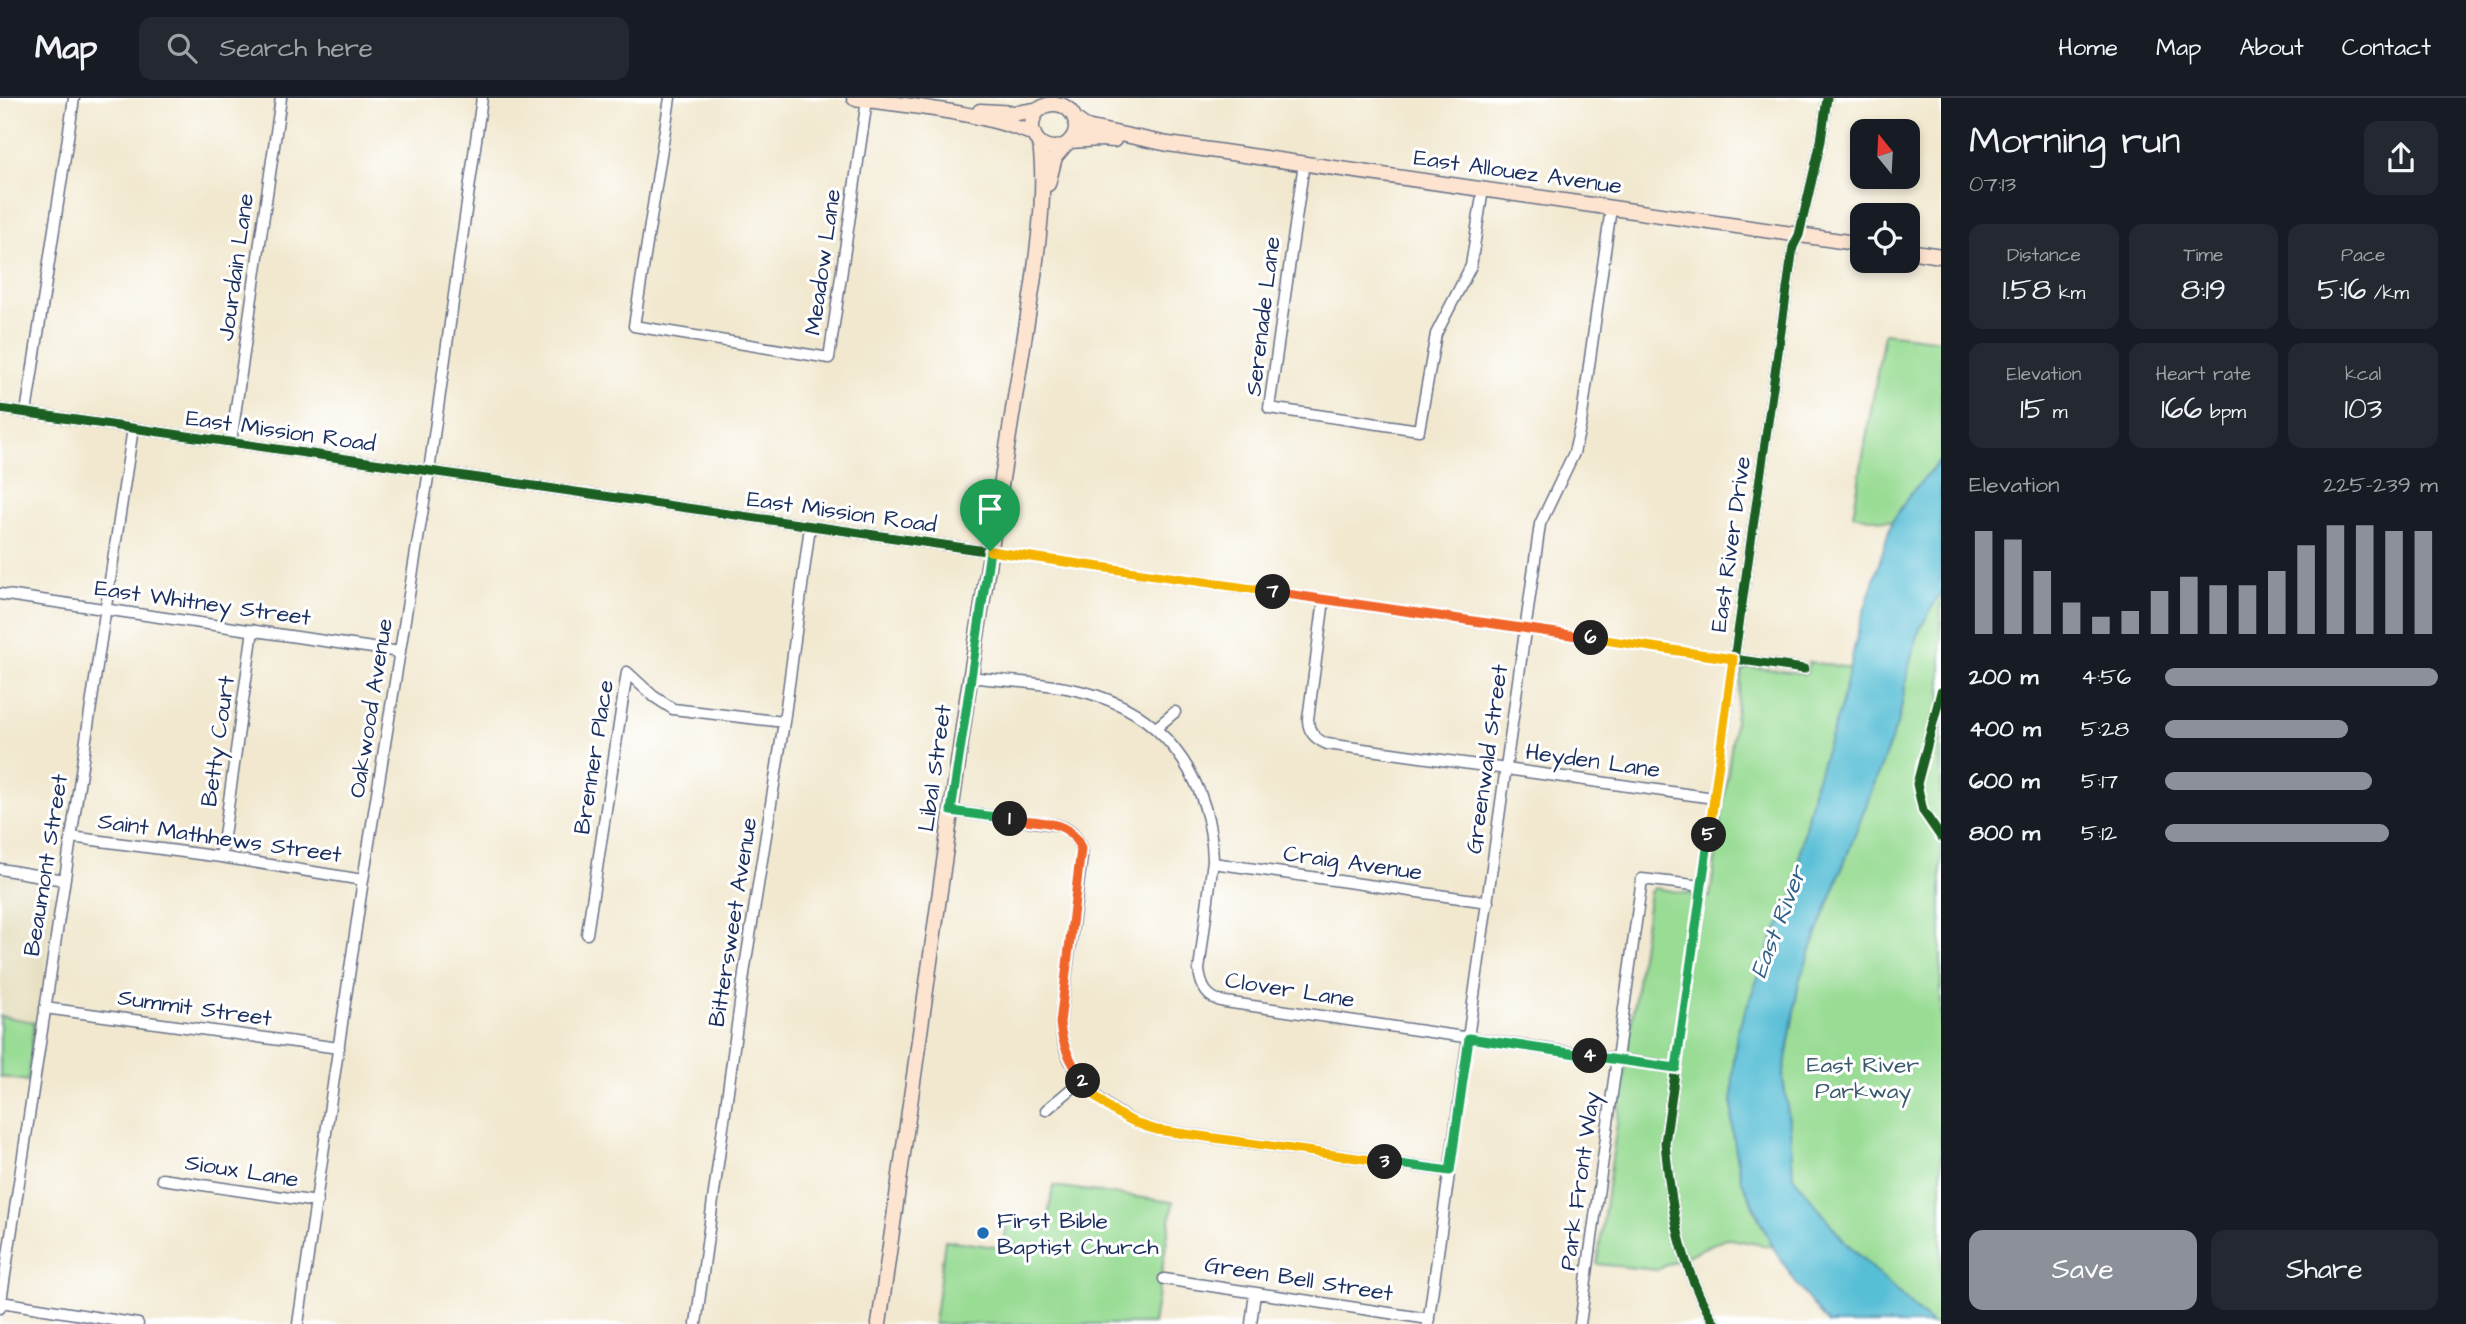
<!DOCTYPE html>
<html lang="en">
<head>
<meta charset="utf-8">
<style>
	:root { --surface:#171b24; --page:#242831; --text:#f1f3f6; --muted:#9ea1a6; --line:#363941; --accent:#8c9099 }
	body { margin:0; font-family:"Architects Daughter",sans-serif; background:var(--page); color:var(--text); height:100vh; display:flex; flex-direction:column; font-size:26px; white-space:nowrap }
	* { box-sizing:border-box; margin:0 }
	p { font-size:23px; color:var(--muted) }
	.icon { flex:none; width:38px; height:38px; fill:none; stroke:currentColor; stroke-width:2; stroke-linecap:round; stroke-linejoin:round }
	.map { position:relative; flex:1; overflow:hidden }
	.details { display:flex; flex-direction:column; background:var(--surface); width:525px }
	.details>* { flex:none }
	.needle { width:46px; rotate:342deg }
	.controls { position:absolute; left:1850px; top:21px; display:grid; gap:14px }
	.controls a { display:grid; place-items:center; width:70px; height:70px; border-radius:14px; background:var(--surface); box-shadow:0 4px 10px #0003; font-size:35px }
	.pin { position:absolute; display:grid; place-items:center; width:60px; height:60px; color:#fff; margin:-72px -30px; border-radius:50% 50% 50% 0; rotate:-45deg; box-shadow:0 0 7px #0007 }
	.pin .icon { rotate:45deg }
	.km { position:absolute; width:35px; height:35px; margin:-18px; border-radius:50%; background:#222; color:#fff; font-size:19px; line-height:35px; text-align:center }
	.round { display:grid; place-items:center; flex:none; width:74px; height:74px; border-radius:14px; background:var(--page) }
	.head { display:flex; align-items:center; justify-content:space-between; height:119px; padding:0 28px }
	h1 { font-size:38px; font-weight:600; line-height:52px }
	.metrics { display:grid; grid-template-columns:repeat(3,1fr); gap:10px; height:119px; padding:7px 28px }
	.metrics div { display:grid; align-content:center; border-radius:14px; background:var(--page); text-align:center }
	.metrics b { font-size:30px; font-weight:600 }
	.metrics small { font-size:19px; font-weight:400 }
	.metrics p { font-size:19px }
	.chart { height:196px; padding:14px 28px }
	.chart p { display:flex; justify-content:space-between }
	.chart svg { width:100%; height:126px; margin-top:7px; stroke:var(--accent); stroke-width:6 }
	.button { display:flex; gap:14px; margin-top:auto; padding:14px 28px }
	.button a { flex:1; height:80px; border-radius:14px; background:var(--accent); color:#fff; font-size:28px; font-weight:600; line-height:80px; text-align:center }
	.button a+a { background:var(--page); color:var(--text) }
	ul { padding:0 28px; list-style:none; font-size:23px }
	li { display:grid; grid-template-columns:112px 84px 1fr; align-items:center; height:52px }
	li i { height:18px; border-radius:9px; background:var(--accent) }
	header { display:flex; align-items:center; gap:42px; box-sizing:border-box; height:98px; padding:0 35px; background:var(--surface); border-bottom:2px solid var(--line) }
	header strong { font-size:33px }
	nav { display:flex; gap:38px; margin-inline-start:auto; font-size:24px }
	.search { width:490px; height:63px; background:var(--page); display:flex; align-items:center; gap:18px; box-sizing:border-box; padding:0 24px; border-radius:14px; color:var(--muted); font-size:26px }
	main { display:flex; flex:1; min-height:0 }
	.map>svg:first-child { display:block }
	.built { fill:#e3dbba }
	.green { fill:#99dc94; stroke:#5a8679; stroke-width:2 }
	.water { fill:#57bed5; stroke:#39769a; stroke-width:2 }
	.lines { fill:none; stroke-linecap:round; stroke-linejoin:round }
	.street-casing { stroke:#667086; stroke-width:13 }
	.secondary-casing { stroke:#667086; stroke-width:17 }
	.street { stroke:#fff; stroke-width:10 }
	.secondary { stroke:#fde4d0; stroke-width:14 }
	.cycleway-casing { stroke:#fff; stroke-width:13 }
	.cycleway { stroke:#1b5e20; stroke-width:9 }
	.split-1-casing { stroke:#fff; stroke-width:14 }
	.split-2-casing { stroke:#fff; stroke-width:14 }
	.split-3-casing { stroke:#fff; stroke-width:14 }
	.split-4-casing { stroke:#fff; stroke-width:14 }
	.split-5-casing { stroke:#fff; stroke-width:14 }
	.split-6-casing { stroke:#fff; stroke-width:14 }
	.split-7-casing { stroke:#fff; stroke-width:14 }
	.split-8-casing { stroke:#fff; stroke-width:14 }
	.split-1 { stroke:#22a559; stroke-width:9 }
	.split-2 { stroke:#f0652b; stroke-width:9 }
	.split-3 { stroke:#f5b400; stroke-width:9 }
	.split-4 { stroke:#22a559; stroke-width:9 }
	.split-5 { stroke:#22a559; stroke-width:9 }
	.split-6 { stroke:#f5b400; stroke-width:9 }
	.split-7 { stroke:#f0652b; stroke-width:9 }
	.split-8 { stroke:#f5b400; stroke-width:9 }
	.poi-dot { fill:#1f6fb2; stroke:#fff; stroke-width:2.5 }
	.labels { text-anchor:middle; stroke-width:6; stroke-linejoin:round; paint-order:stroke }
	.street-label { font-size:23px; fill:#1b2f5e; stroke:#fff }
	.park-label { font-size:23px; fill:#3a5a6c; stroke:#fff }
	.poi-label { font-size:23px; fill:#1b2f5e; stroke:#fff; text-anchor:start }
	.water-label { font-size:24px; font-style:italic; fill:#306188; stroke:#fff }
</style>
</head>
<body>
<header>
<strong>Map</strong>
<div class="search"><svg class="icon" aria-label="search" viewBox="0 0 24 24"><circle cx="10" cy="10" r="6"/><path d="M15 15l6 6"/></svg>Search here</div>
<nav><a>Home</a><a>Map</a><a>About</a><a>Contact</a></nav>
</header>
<main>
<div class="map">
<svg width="1941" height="1226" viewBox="0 0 1941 1226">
	<rect width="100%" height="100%" fill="#fff"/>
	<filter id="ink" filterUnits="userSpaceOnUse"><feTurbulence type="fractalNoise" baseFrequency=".0143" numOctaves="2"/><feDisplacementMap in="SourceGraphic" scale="14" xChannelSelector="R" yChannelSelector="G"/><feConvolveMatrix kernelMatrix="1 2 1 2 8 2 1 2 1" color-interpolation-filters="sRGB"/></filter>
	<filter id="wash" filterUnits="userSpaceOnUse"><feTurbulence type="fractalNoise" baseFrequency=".00686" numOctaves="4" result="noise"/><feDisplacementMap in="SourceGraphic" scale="28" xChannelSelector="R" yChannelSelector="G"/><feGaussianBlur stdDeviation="1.57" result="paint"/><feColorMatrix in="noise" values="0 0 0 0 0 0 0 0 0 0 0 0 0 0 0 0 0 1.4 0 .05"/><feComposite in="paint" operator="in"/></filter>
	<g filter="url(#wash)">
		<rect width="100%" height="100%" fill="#f1e8cf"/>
		<!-- built -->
		<path class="built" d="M0 776 35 781 48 788 56 798 28 983 0 979Z"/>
		<!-- green -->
		<path class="green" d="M1884 235 1941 242V361L1911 395 1892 424 1853 417Z
			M1941 493V1226H1931L1845 1144 1793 1078 1790 1030 1783 980 1799 883 1899 621 1910 563 1920 531Z
			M1809 564 1851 570 1841 608 1814 689 1800 753 1795 796 1773 841 1737 934 1733 971 1732 1031 1753 1109 1773 1149 1725 1140 1657 1172 1597 1166 1650 794 1654 790 1710 799 1742 573 1749 569 1806 576Z
			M0 918 34 924 28 983 0 979Z
			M1053 1088 1173 1104 1153 1226H934L945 1142 1003 1150 1008 1120 1047 1125Z"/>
		<!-- water -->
		<path class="water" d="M1941 361V493L1920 531 1910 563 1899 621 1799 883 1783 980 1790 1030 1793 1078 1845 1144 1931 1226H1828L1800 1191 1773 1149 1741 1081 1732 1031 1733 971 1737 934 1773 841 1795 796 1800 753 1814 689 1841 608 1859 529 1892 424 1911 395Z"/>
	</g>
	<g filter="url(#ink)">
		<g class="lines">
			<defs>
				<path id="street" d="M670 0 634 228 829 260 867 2
					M1304 65 1269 310 1419 332 1436 236 1471 168 1483 91
					M0 311 1804 571
					M26 315 74 0
					M231 344 281 0
					M0 496 400 554
					M1324 502 1308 621C1308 634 1315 641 1327 646L1714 700
					M970 579C1012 584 1058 585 1098 598 1171 622 1211 688 1213 762L1199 872C1201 889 1207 901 1225 904L1676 970
					M1156 630 1175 614
					M951 713 1057 727C1072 731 1081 742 1082 758L1060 925C1064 978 1108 1018 1157 1032L1450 1073
					M71 739 221 759 363 782
					M221 759 253 532
					M1213 765 1488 804
					M0 771 64 782
					M587 836 627 574 653 598 673 611 784 624
					M45 910 339 950
					M1046 1012 1082 982
					M162 1081 317 1104
					M1164 1181 1429 1221
					M1 1204 138 1226
					M0 1210 133 330
					M298 1226 363 782 429 373 482 0
					M696 1226 745 869 784 624 810 428
					M1251 1226 1255 1195
					M1428 1226 1540 426 1574 355 1581 325 1611 110
					M1580 1226 1642 781 1702 788
					M1715 1226C1680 1171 1671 1108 1665 1045L1793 149 1799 137 1821 43 1827 0"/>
				<path id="secondary" d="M854 0C914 9 977 13 1034 36
					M1032 28a22 22 0 1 1 44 0a22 22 0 1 1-44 0Z
					M980 13 1017 15 1041 11
					M1075 21 1086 29 1168 46 1862 146
					M1070 43 1100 41 1114 42
					M1048 86 1055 59 1065 47
					M1908 153 1941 158
					M879 1226 967 601 1033 186C1039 139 1046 92 1040 45"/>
			</defs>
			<!-- street casing -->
			<use href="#street" class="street-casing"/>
			<!-- secondary casing -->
			<use href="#secondary" class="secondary-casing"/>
			<!-- street -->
			<use href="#street" class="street"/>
			<!-- secondary -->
			<use href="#secondary" class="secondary"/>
			<defs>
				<path id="cycleway" d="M0 311 1804 571
					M1941 594 1917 686 1923 713 1941 739
					M1715 1226C1680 1171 1671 1108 1665 1045L1793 149 1799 137 1821 43 1827 0"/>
			</defs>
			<!-- cycleway casing -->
			<use href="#cycleway" class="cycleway-casing"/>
			<!-- cycleway -->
			<use href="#cycleway" class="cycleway"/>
		</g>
	</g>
	<g class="lines" filter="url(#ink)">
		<defs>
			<path id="split-1" d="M990 453 951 713 1010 721"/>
			<path id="split-2" d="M1010 721C1037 724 1072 721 1081 751L1060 925C1062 948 1071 964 1083 983"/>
			<path id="split-3" d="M1083 983C1100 1008 1128 1024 1157 1032L1385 1064"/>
			<path id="split-4" d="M1385 1064 1450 1073 1469 940 1590 958"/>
			<path id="split-5" d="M1590 958 1676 970 1709 737"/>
			<path id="split-6" d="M1591 540 1733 561 1709 737"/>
			<path id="split-7" d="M1273 494 1591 540"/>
			<path id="split-8" d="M990 453 1273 494"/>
		</defs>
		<!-- split-1 casing -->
		<use href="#split-1" class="split-1-casing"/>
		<!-- split-2 casing -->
		<use href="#split-2" class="split-2-casing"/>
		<!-- split-3 casing -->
		<use href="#split-3" class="split-3-casing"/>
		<!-- split-4 casing -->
		<use href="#split-4" class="split-4-casing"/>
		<!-- split-5 casing -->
		<use href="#split-5" class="split-5-casing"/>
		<!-- split-6 casing -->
		<use href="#split-6" class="split-6-casing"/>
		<!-- split-7 casing -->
		<use href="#split-7" class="split-7-casing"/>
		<!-- split-8 casing -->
		<use href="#split-8" class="split-8-casing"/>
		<!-- split-1 -->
		<use href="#split-1" class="split-1"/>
		<!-- split-2 -->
		<use href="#split-2" class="split-2"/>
		<!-- split-3 -->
		<use href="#split-3" class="split-3"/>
		<!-- split-4 -->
		<use href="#split-4" class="split-4"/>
		<!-- split-5 -->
		<use href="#split-5" class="split-5"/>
		<!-- split-6 -->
		<use href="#split-6" class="split-6"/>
		<!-- split-7 -->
		<use href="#split-7" class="split-7"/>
		<!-- split-8 -->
		<use href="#split-8" class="split-8"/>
	</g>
	<!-- markers -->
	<circle class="poi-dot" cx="983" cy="1135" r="7"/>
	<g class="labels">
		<!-- street labels -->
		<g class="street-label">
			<text transform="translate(1518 73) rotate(8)" y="8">East Allouez Avenue</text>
			<text transform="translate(822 164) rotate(-82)" y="8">Meadow Lane</text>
			<text transform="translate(235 169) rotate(-82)" y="8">Jourdain Lane</text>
			<text transform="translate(1262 218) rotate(-83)" y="8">Serenade Lane</text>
			<text transform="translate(281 332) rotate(8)" y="8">East Mission Road</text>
			<text transform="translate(842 413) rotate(8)" y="8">East Mission Road</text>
			<text transform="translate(1730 446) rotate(-82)" y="8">East River Drive</text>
			<text transform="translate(203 504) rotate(8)" y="8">East Whitney Street</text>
			<text transform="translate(370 610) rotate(-81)" y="8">Oakwood Avenue</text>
			<text transform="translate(217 643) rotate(-82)" y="8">Betty Court</text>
			<text transform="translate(593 659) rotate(-81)" y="8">Brenner Place</text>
			<text transform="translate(1486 661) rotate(-82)" y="8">Greenwald Street</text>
			<text transform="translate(1593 662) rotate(8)" y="8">Heyden Lane</text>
			<text transform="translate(934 670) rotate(-82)" y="8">Libal Street</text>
			<text transform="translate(220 739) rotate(8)" y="8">Saint Mathhews Street</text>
			<text transform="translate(1353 764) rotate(8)" y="8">Craig Avenue</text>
			<text transform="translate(45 767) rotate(-81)" y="8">Beaumont Street</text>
			<text transform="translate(732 824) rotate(-81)" y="8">Bittersweet Avenue</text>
			<text transform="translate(1290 891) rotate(9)" y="8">Clover Lane</text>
			<text transform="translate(195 909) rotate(8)" y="8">Summit Street</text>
			<text transform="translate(242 1072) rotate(9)" y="8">Sioux Lane</text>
			<text transform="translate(1579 1083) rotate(-82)" y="8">Park Front Way</text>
			<text transform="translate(1299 1180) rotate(9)" y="8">Green Bell Street</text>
		</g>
		<!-- park labels -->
		<g class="park-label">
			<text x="1863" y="974">East River<tspan x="1863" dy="26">Parkway</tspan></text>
		</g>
		<!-- poi labels -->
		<g class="poi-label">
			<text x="997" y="1130">First Bible<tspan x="997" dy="26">Baptist Church</tspan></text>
		</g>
		<!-- water labels -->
		<g class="water-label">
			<text transform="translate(1778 824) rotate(-69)" y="8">East River</text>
		</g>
	</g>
</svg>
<div class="controls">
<a><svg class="needle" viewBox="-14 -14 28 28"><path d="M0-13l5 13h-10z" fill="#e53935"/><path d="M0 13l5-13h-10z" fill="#9ea1a6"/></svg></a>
<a><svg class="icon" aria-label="locate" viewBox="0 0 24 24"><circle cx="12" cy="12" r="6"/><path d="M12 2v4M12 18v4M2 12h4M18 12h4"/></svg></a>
</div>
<div class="pin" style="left:990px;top:453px;background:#1e9e55"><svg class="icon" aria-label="arrive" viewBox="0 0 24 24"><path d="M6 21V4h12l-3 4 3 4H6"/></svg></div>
<b class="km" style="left:1010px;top:721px">1</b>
<b class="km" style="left:1083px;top:983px">2</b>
<b class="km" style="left:1385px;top:1064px">3</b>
<b class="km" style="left:1590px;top:958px">4</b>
<b class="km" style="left:1709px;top:737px">5</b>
<b class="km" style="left:1591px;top:540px">6</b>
<b class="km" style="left:1273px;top:494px">7</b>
</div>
<section class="details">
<div class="head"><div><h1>Morning run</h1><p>07:13</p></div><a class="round"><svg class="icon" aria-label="share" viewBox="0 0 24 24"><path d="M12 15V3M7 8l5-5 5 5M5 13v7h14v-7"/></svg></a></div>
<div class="metrics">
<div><p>Distance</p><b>1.58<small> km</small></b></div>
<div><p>Time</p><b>8:19</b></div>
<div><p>Pace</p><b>5:16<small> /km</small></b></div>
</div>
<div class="metrics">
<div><p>Elevation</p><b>15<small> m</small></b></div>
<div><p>Heart rate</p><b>166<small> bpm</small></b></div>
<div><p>kcal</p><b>103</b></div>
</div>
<div class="chart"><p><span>Elevation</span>225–239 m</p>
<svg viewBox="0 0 160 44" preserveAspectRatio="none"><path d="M5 44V8M15 44V11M25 44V22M35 44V33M45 44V38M55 44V36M65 44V29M75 44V24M85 44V27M95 44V27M105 44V22M115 44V13M125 44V6M135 44V6M145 44V8M155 44V8"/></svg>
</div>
<ul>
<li><b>200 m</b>4:56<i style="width:100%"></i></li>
<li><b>400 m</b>5:28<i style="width:67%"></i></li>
<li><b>600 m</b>5:17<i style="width:76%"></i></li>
<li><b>800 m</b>5:12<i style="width:82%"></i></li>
</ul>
<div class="button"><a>Save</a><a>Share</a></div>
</section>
</main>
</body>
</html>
